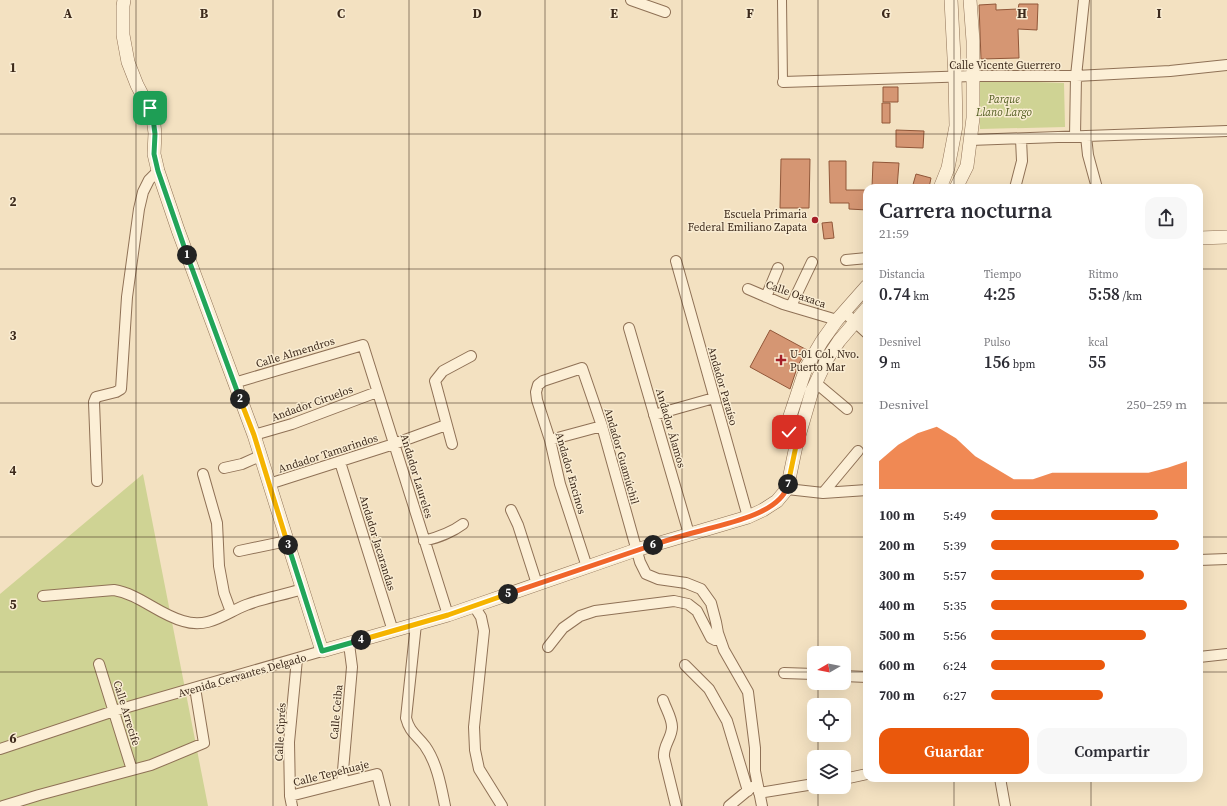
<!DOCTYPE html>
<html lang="es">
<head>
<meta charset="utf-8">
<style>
	:root { --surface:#fff; --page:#f7f7f7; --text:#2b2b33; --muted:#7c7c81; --accent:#ea580c }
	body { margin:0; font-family:"Source Serif 4",serif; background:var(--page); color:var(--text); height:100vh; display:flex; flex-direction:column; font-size:15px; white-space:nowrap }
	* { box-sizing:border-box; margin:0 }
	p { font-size:13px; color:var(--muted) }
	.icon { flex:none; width:22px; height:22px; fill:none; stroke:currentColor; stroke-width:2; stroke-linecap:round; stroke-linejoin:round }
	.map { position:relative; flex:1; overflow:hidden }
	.drawer { position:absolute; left:863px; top:184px; width:340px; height:598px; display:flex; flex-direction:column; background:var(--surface); border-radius:12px; box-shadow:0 4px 16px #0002 }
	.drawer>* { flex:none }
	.needle { width:26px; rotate:260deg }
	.buttons { position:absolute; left:807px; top:646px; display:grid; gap:8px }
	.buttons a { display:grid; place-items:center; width:44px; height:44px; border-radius:8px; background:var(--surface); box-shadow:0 4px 16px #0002; font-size:20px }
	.pin { position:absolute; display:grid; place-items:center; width:34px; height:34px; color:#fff; margin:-17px; border-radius:8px; box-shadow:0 2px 6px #0006 }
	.km { position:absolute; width:20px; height:20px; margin:-10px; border-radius:50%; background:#222; color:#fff; font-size:11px; line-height:20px; text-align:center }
	.round { display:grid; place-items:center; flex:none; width:42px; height:42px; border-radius:12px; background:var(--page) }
	.summary { display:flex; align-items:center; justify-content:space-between; height:68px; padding:0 16px }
	h1 { font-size:22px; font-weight:600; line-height:30px }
	.metrics { display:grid; grid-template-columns:repeat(3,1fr); gap:6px; height:68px; padding:4px 16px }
	.metrics div { display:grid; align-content:center }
	.metrics b { font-size:17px; font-weight:600 }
	.metrics small { font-size:11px; font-weight:400 }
	.metrics p { font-size:11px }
	.chart { height:112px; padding:8px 16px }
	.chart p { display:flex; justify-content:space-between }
	.chart svg { width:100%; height:72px; margin-top:4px; fill:var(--accent); opacity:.7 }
	.cta { display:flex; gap:8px; margin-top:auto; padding:8px 16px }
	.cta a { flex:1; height:46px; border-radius:12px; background:var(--accent); color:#fff; font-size:16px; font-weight:600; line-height:46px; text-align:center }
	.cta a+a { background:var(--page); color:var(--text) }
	ul { padding:0 16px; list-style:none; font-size:13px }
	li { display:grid; grid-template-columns:64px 48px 1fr; align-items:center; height:30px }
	li i { height:10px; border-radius:5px; background:var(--accent) }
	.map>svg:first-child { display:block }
	.green { fill:#cfd394 }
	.building { fill:#d59673; stroke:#915739 }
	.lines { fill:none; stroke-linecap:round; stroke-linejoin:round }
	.pedestrian-casing { stroke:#8f7156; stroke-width:10 }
	.minor-casing { stroke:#8f7156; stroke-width:12 }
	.tertiary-casing { stroke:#8f7156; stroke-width:14 }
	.pedestrian { stroke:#fcefd6; stroke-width:8 }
	.minor { stroke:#fcefd6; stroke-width:10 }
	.tertiary { stroke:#fcefd6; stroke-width:13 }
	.split-1-casing { stroke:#fff; stroke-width:8 }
	.split-2-casing { stroke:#fff; stroke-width:8 }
	.split-3-casing { stroke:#fff; stroke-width:8 }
	.split-4-casing { stroke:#fff; stroke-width:8 }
	.split-5-casing { stroke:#fff; stroke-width:8 }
	.split-6-casing { stroke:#fff; stroke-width:8 }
	.split-7-casing { stroke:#fff; stroke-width:8 }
	.split-8-casing { stroke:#fff; stroke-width:8 }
	.split-1 { stroke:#22a559; stroke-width:5 }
	.split-2 { stroke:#22a559; stroke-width:5 }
	.split-3 { stroke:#f5b400; stroke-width:5 }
	.split-4 { stroke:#22a559; stroke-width:5 }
	.split-5 { stroke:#f5b400; stroke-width:5 }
	.split-6 { stroke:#f0652b; stroke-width:5 }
	.split-7 { stroke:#f0652b; stroke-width:5 }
	.split-8 { stroke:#f5b400; stroke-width:5 }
	.grid { fill:none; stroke:#3d2a1c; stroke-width:1; stroke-opacity:0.55 }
	.poi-dot { fill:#a51f28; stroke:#f9ecd2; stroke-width:1.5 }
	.labels { text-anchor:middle; stroke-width:3; stroke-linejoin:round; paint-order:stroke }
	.street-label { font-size:11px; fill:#3d2a1c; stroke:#f9ecd2 }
	.park-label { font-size:11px; font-style:italic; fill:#515c20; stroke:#f9ecd2 }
	.poi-label { font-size:11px; fill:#3d2a1c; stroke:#f9ecd2; text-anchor:end }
	.grid-label { font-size:13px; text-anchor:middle; font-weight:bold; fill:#3d2a1c; stroke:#f9ecd2; stroke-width:3; stroke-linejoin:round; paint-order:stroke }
</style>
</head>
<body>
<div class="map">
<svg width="1227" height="806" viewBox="0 0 1227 806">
	<rect width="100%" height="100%" fill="#f3e1c1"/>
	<!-- green -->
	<path class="green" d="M979 80 1064 83 1065 127 980 129Z
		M143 474 208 806H0V594Z"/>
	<!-- building -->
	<path class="building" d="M996 4V10L1018 9 1019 4H1038L1037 30 1018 29 1019 58 981 59 979 5Z
		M883 87H898V102H883Z
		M882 103H890V123H882Z
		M896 130 924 131 923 148 896 147Z
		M781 159H810L809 208H780Z
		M829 161H846V190H867V210L849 209V203H830Z
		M873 162 899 163 897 188 872 187Z
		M916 174 931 178 929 188H912Z
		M832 222 834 238 824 239 822 223Z
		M770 330 807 350 798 365 790 389 750 367Z"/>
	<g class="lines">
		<defs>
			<path id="pedestrian" d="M782 0 783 82"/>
			<path id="minor" d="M631 0 665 12
				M783 82 973 76H1076L1170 71 1227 65
				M1075 136 1076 76 1084 0
				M1086 136 1088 155 1097 188
				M970 140 1227 131
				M1015 188 1022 161 1021 139
				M846 260 867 258
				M676 261 748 517
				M748 289 783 304 837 320
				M766 297 778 268
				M791 306 812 262
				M844 312 867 333
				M629 328 689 534
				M234 383 363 345 448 615
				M816 383 847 409
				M654 415 714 398
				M254 435 292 424 377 392
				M550 440 602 426
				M452 444 435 381 443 371 471 356
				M340 462 393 631
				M224 468 242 464 260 456
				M203 474 217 523 219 566 224 593 231 612
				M97 481 94 402 96 397 116 392 121 389 127 297 139 209 143 192 149 180 158 171
				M269 484 394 444 446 425
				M787 489 823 493 867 490
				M823 493 858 451
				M511 510 518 525 537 584
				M424 541C439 537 451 533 463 524
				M239 551 287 541
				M1199 560 1227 559
				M587 567 560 484 550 440 537 400 536 392 538 385 543 381 582 368 602 426 640 562 646 574 658 579 686 583 701 589 711 603 716 622 718 633 724 650 748 692 755 748V771L762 806
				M43 596 114 590C139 594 158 614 183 621 208 629 224 614 246 605 264 598 284 595 302 589
				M474 606 481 617 484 631 474 727 475 750 479 769 502 806
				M416 624 406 718C410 733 416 734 425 746 437 763 441 786 445 806
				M548 647 563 628 580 616 595 611 674 601 688 604 697 611 711 638 715 640 720 639
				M1199 657 1227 654
				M99 664 132 770
				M685 665 709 689 727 721 748 791
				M784 673 814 674
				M844 676 867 677
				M663 700C666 709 672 718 672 727 672 738 663 745 664 757L676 806
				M0 749 114 711 322 651
				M1000 778 1005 806
				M844 779 867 774
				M342 782 352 667 349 644
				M759 793 814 784
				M290 796 377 774 385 806
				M3 806 39 795 151 765 204 743 195 688
				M292 806 290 796 289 742 297 659
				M729 806 752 787"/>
			<path id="tertiary" d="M124 0 123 6V35L128 62 137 85 149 108 153 118 155 133 154 154 158 171 178 230 254 435 322 651 448 615 636 550 748 517 763 510 777 501 787 489 796 446 812 391 827 359 839 341 867 308
				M940 188 948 168 956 126 955 77 951 0
				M956 188 967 166 973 118V41L970 0
				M1199 238 1227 237
				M796 446 789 432 790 416 806 368 822 341 837 320 867 286"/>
		</defs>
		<!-- pedestrian casing -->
		<use href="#pedestrian" class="pedestrian-casing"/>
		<!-- minor casing -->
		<use href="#minor" class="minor-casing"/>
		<!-- tertiary casing -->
		<use href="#tertiary" class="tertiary-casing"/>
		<!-- pedestrian -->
		<use href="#pedestrian" class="pedestrian"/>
		<!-- minor -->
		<use href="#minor" class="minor"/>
		<!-- tertiary -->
		<use href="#tertiary" class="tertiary"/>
	</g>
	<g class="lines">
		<defs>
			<path id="split-1" d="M150 108 153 118 155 134 154 154 158 171 187 255"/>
			<path id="split-2" d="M187 255 240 399"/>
			<path id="split-3" d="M240 399 254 435 288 545"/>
			<path id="split-4" d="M288 545 322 651 361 640"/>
			<path id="split-5" d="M361 640 448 615 508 594"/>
			<path id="split-6" d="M508 594 653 545"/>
			<path id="split-7" d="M653 545C668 540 684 535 700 531 724 524 782 514 788 484"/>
			<path id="split-8" d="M788 484 796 446 789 432"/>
		</defs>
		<!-- split-1 casing -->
		<use href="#split-1" class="split-1-casing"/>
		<!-- split-2 casing -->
		<use href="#split-2" class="split-2-casing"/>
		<!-- split-3 casing -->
		<use href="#split-3" class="split-3-casing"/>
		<!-- split-4 casing -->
		<use href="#split-4" class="split-4-casing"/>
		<!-- split-5 casing -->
		<use href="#split-5" class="split-5-casing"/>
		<!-- split-6 casing -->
		<use href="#split-6" class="split-6-casing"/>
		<!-- split-7 casing -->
		<use href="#split-7" class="split-7-casing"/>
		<!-- split-8 casing -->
		<use href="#split-8" class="split-8-casing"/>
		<!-- split-1 -->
		<use href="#split-1" class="split-1"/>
		<!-- split-2 -->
		<use href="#split-2" class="split-2"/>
		<!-- split-3 -->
		<use href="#split-3" class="split-3"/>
		<!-- split-4 -->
		<use href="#split-4" class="split-4"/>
		<!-- split-5 -->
		<use href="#split-5" class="split-5"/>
		<!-- split-6 -->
		<use href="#split-6" class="split-6"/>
		<!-- split-7 -->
		<use href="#split-7" class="split-7"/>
		<!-- split-8 -->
		<use href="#split-8" class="split-8"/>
	</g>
	<!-- grid -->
	<path class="grid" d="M136 0V806M273 0V806M409 0V806M545 0V806M682 0V806M818 0V653M954 0V188M1091 0V188M0 134H1227M0 269H867M1199 269H1227M0 403H867M1199 403H1227M0 537H867M1199 537H1227M0 672H814M844 672H867M1199 672H1227M818 683V705M818 735V757M954 778V806M1091 778V806M818 787V806"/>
	<!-- markers -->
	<g class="poi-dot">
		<circle cx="815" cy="220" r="4"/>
		<path d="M779 354h4v4h4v4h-4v4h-4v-4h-4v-4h4z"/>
	</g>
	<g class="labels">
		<!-- street labels -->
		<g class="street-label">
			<text x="1005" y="69">Calle Vicente Guerrero</text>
			<text transform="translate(796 294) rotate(19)" y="4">Calle Oaxaca</text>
			<text transform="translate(295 352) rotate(-17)" y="4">Calle Almendros</text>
			<text transform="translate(723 386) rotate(74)" y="4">Andador Paraíso</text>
			<text transform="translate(312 403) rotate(-20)" y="4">Andador Ciruelos</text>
			<text transform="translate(671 428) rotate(74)" y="4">Andador Álamos</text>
			<text transform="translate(328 453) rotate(-18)" y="4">Andador Tamarindos</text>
			<text transform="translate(622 456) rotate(74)" y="4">Andador Guamúchil</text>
			<text transform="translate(571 473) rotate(74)" y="4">Andador Encinos</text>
			<text transform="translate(417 476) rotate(73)" y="4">Andador Laureles</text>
			<text transform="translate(378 543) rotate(73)" y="4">Andador Jacarandas</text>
			<text transform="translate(242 675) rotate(-16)" y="4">Avenida Cervantes Delgado</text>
			<text transform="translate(336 712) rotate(-85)" y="4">Calle Ceiba</text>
			<text transform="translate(127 713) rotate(73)" y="4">Calle Arrecife</text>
			<text transform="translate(280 732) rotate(-87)" y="4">Calle Ciprés</text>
			<text transform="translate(331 773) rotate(-14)" y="4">Calle Tepehuaje</text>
		</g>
		<!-- park labels -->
		<g class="park-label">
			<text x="1004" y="103">Parque<tspan x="1004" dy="13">Llano Largo</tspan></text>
		</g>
		<!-- poi labels -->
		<g class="poi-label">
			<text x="807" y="218">Escuela Primaria<tspan x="807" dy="13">Federal Emiliano Zapata</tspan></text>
			<text x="790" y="358" text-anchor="start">U-01 Col. Nvo.<tspan x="790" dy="13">Puerto Mar</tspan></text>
		</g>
	</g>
	<g class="grid-label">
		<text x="68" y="18">A</text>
		<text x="204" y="18">B</text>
		<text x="341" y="18">C</text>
		<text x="477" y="18">D</text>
		<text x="614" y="18">E</text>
		<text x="750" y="18">F</text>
		<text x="886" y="18">G</text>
		<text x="1022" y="18">H</text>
		<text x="1159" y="18">I</text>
		<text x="13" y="72">1</text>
		<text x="13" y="206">2</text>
		<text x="13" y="340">3</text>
		<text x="13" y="475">4</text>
		<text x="13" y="609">5</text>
		<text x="13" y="743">6</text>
	</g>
</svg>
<div class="buttons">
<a><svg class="needle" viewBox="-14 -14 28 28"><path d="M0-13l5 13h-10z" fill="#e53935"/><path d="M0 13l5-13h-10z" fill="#7c7c81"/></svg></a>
<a><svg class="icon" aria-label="locate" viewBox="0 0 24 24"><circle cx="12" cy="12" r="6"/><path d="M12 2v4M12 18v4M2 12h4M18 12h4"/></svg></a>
<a><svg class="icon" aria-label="layers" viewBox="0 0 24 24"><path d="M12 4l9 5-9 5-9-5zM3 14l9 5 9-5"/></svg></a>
</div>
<div class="pin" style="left:150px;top:108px;background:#1e9e55"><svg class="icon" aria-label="arrive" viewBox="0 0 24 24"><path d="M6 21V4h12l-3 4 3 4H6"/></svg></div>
<div class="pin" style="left:789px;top:432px;background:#d93025"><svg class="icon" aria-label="check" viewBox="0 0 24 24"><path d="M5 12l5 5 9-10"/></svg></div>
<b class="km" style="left:187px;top:255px">1</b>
<b class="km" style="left:240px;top:399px">2</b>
<b class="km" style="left:288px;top:545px">3</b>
<b class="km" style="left:361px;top:640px">4</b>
<b class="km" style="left:508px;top:594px">5</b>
<b class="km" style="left:653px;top:545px">6</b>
<b class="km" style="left:788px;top:484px">7</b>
<section class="drawer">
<div class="summary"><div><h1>Carrera nocturna</h1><p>21:59</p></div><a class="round"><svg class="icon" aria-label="share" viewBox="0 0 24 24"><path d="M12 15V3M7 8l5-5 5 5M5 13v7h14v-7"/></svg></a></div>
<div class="metrics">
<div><p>Distancia</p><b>0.74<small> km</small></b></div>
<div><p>Tiempo</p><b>4:25</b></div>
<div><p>Ritmo</p><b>5:58<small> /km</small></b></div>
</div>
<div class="metrics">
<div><p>Desnivel</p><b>9<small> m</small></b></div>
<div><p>Pulso</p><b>156<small> bpm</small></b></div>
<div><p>kcal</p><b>55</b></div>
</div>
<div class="chart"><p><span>Desnivel</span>250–259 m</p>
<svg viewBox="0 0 160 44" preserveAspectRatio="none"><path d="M0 44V27L10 17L20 10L30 6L40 13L50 24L60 31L70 38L80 38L90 34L100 34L110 34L120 34L130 34L140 34L150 31L160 27V44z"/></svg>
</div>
<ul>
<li><b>100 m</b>5:49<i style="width:85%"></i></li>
<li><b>200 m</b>5:39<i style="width:96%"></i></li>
<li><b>300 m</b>5:57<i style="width:78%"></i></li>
<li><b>400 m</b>5:35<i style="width:100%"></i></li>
<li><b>500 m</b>5:56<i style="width:79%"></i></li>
<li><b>600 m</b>6:24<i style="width:58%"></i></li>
<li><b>700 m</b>6:27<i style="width:57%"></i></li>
</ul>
<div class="cta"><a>Guardar</a><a>Compartir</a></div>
</section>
</div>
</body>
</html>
